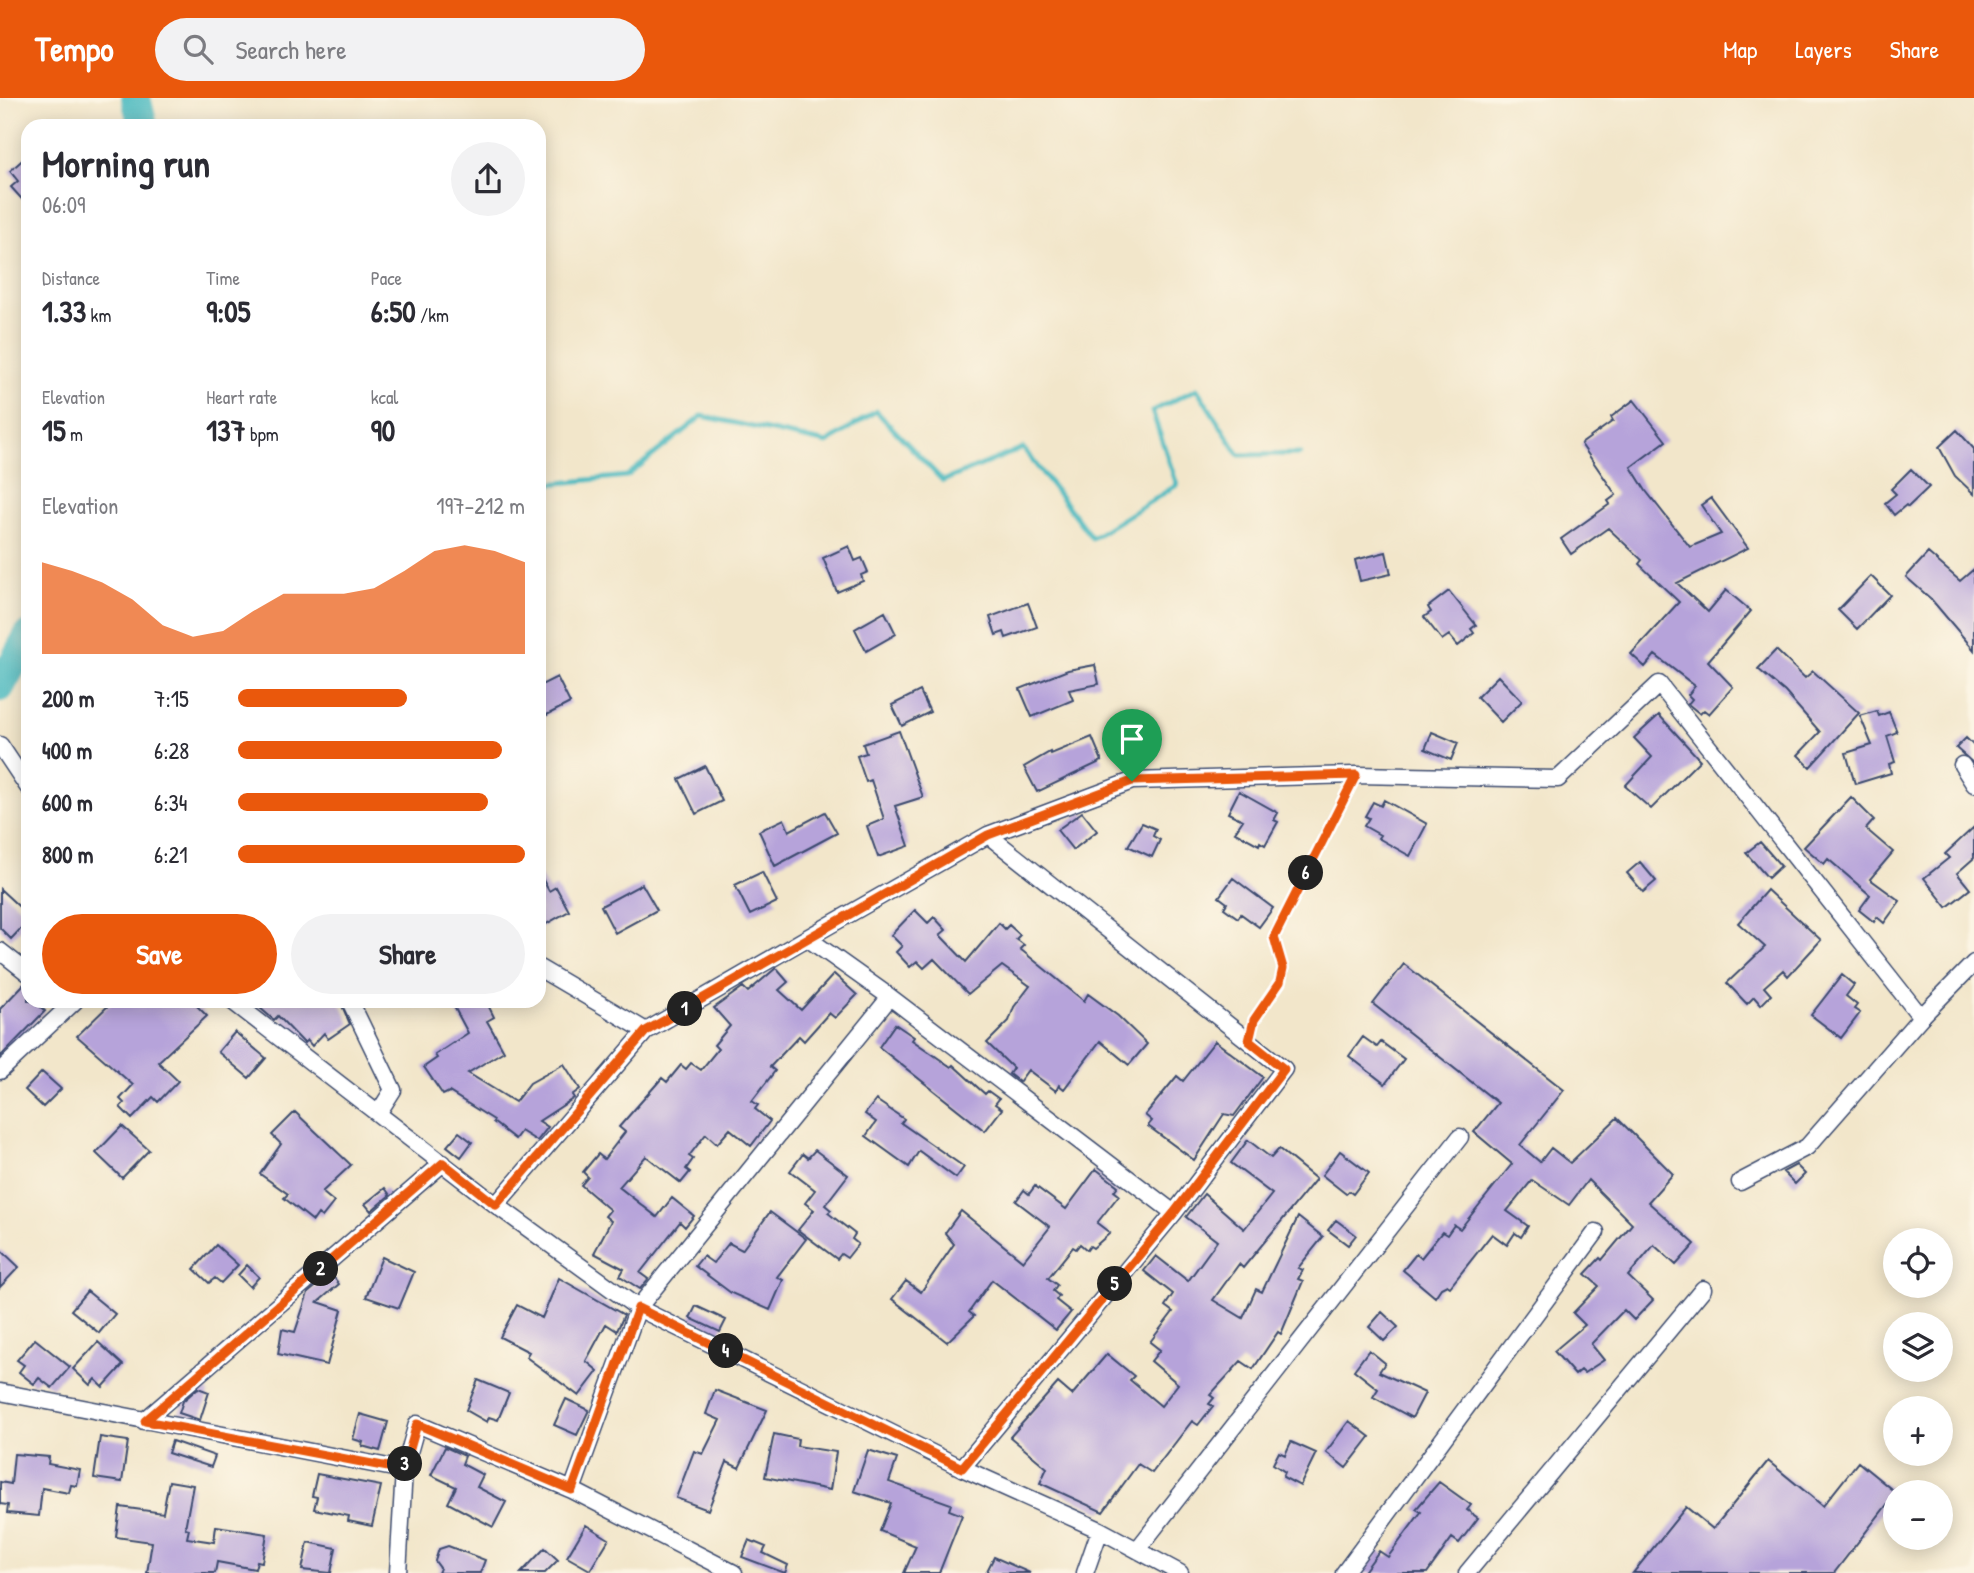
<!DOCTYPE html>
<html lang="en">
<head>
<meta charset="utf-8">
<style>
	:root { --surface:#fff; --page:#f2f2f3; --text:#2b2b33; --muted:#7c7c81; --accent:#ea580c }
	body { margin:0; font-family:"Patrick Hand",sans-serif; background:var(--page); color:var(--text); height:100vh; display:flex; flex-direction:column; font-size:26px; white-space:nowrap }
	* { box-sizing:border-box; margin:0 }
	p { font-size:23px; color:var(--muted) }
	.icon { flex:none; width:38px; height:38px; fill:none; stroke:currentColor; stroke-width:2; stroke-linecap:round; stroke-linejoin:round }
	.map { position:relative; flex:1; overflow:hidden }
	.drawer { position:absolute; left:21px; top:21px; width:525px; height:889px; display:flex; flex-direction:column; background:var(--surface); border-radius:21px; box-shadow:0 4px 18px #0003 }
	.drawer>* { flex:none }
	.fabs { position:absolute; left:1883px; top:1130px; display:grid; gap:14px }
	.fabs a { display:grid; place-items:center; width:70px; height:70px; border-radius:50%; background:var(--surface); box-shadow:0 4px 18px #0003; font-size:35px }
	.pin { position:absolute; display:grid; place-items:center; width:60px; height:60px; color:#fff; margin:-72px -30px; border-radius:50% 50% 50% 0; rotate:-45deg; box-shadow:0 0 7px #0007 }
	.pin .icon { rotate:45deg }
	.km { position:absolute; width:35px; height:35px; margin:-18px; border-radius:50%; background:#222; color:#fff; font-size:19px; line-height:35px; text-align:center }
	.round { display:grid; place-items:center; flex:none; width:74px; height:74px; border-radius:37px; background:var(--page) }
	.overview { display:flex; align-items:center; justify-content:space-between; height:119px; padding:0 21px }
	h1 { font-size:38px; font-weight:700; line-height:52px }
	.stats { display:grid; grid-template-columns:repeat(3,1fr); gap:10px; height:119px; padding:7px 21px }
	.stats div { display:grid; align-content:center }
	.stats b { font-size:30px; font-weight:700 }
	.stats small { font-size:19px; font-weight:400 }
	.stats p { font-size:19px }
	.chart { height:196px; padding:14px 21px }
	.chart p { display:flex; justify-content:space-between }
	.chart svg { width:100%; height:126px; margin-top:7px; fill:var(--accent); opacity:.7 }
	.action { display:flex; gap:14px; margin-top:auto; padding:14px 21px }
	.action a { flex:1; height:80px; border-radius:42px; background:var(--accent); color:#fff; font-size:28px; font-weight:700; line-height:80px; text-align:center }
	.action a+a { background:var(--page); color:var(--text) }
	ul { padding:0 21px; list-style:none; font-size:23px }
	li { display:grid; grid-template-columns:112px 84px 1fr; align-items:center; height:52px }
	li i { height:18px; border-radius:9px; background:var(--accent) }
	header { display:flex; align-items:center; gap:42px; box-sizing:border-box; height:98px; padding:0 35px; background:var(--accent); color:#fff }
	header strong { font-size:33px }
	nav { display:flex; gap:38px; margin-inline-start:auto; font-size:24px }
	.search { width:490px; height:63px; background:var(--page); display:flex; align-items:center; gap:18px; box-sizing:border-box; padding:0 24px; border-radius:38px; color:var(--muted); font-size:26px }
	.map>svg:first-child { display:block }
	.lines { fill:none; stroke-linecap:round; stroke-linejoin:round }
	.stream { stroke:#4ab9c0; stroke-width:5 }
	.river { stroke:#4ab9c0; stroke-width:30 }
	.building { fill:#b6a3da }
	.minor-casing { stroke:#3b4a6e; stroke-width:19 }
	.path { stroke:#3b4a6e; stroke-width:2.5; stroke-dasharray:2 5; stroke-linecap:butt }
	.minor { stroke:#fff; stroke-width:16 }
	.route-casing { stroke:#fff; stroke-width:14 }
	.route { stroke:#ea580c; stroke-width:9 }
</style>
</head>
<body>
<header>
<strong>Tempo</strong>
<div class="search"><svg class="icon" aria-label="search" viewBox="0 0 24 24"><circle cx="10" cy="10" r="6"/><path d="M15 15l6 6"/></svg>Search here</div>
<nav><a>Map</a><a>Layers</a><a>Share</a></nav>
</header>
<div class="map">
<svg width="1974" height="1475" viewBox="0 0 1974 1475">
	<rect width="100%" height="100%" fill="#fcf5e5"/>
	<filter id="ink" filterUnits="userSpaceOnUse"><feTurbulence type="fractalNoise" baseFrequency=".0143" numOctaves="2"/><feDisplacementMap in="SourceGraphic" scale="14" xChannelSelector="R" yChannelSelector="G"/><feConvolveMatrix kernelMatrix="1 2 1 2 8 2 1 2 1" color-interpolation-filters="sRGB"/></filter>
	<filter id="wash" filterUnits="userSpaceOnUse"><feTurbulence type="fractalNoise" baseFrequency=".00686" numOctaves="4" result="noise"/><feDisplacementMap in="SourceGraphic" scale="28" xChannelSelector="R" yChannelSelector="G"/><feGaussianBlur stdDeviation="1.57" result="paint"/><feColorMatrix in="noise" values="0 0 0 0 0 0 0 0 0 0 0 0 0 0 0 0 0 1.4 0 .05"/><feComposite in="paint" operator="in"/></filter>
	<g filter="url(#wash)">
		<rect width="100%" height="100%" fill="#f2e6ca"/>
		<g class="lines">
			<!-- stream -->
			<path class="stream" d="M539 387 627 378 702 318 827 345 876 313 943 383 1023 350 1092 440 1177 387 1152 313 1197 291 1239 357 1300 356"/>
			<!-- river -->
			<path class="river" d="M136 0 143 28
				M0 589 28 538"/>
		</g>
		<g id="blocks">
			<!-- building -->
			<path class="building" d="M28 57V108L11 89 18 83 10 73Z
				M1634 302 1666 343 1631 369 1646 393 1690 449 1721 436 1701 407 1711 400 1748 450 1677 485 1708 514 1726 492 1751 513 1708 563 1733 589 1709 616 1704 612 1700 616 1688 606 1692 601 1688 597 1695 588 1655 557 1645 569 1631 556 1679 504 1639 466 1642 462 1608 430 1571 456 1561 441 1610 406 1608 403 1616 397 1581 346 1613 323 1611 319Z
				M1957 332 1974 351V396L1955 378 1939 349Z
				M1911 371 1929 389 1908 409 1906 407 1894 417 1885 405 1896 396 1891 391Z
				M849 448 855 463 862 460 868 474 861 477 863 483 837 494 823 460Z
				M1386 454 1391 476 1360 483 1355 462Z
				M1928 455 1960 483 1974 471V552L1931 501 1906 479Z
				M1871 478 1890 497 1857 531 1838 512Z
				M1449 493 1476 527 1471 531 1474 535 1458 548 1449 537 1442 542 1424 519 1431 514 1428 509Z
				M1028 505 1037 529 1006 540 1004 534 996 537 990 519Z
				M885 514 896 536 866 553 855 531Z
				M1776 552 1805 580 1813 573 1859 615 1810 669 1798 657 1820 634 1785 594 1758 571Z
				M1095 567 1099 586 1069 592 1073 602 1032 619 1020 591 1068 572Z
				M1498 578 1522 603 1501 624 1477 599Z
				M557 579 570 605 539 621V588Z
				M920 593 930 614 902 628 892 607Z
				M1877 613 1879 618 1889 614 1897 634 1887 638 1895 664 1889 666 1891 675 1855 686 1846 655 1872 647 1860 618Z
				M1659 617 1700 662 1651 711 1625 688 1652 659 1634 640Z
				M899 633 923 699 895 708 909 748 878 759 867 728 884 721 871 682 866 684 857 658 866 655 863 646Z
				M1432 634 1458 645 1451 662 1425 651Z
				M1092 639 1102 663 1037 694 1024 669 1050 654 1051 656Z
				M1966 640 1974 648V666L1956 650Z
				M705 668 722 703 696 716 679 681Z
				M1239 693 1278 715 1274 722 1278 724 1265 747 1260 744 1259 747 1235 734 1243 722 1228 715Z
				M1851 699 1874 722 1866 731 1893 754 1870 781 1900 803 1884 825 1877 819 1874 824 1859 812 1870 797 1828 761 1824 766 1804 749Z
				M1384 702 1427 726 1410 758 1378 740 1380 737 1364 728 1369 720 1365 718 1373 704 1381 708Z
				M825 714 837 735 775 768 759 733 784 721 789 733Z
				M1082 714 1097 733 1073 752 1057 732Z
				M1142 725 1156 731 1153 738 1160 742 1152 759 1128 748Z
				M1974 729V760L1957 775 1970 791 1947 809 1924 780 1949 760 1945 756Z
				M1760 744 1781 768 1768 780 1746 755Z
				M1640 764 1656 783 1643 794 1627 775Z
				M762 774 777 804 750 817 735 787Z
				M539 775 549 793 556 789 569 813 539 830Z
				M1233 780 1273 810 1259 829 1241 816 1238 820 1224 810 1227 805 1219 799Z
				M642 786 657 812 615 835 601 808Z
				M0 791 28 817V823L11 841 0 830Z
				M1767 792 1821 842 1788 878 1783 872 1764 889 1771 897 1761 907 1754 899 1747 906 1727 885 1765 849 1738 825Z
				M915 812 928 825 934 819 946 832 940 837 966 864 999 825 1005 831 1009 827 1020 837 1016 841 1024 847 1020 851 1084 903 1088 896 1118 918 1147 946 1129 967 1100 943 1064 991 1059 987 1056 993 1028 972 1019 984 1009 976 1013 970 987 945 1009 923 1014 909 1030 888 1002 868 968 896 934 861 924 870 917 863 910 869 896 854 902 848 891 837Z
				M1404 866 1564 992 1520 1047 1540 1064 1551 1050 1570 1065 1617 1020 1673 1076 1648 1104 1695 1146 1676 1167 1654 1147 1628 1178 1653 1202 1634 1222 1624 1212 1591 1246 1604 1262 1584 1275 1581 1272 1575 1277 1554 1253 1585 1227 1573 1215 1599 1188 1585 1176 1600 1160 1602 1162 1632 1126 1588 1082 1569 1107 1532 1082 1507 1113 1528 1128 1521 1139 1515 1135 1507 1147 1492 1136 1450 1189 1447 1187 1441 1190 1435 1199 1403 1172 1416 1156 1421 1160 1442 1134 1447 1137 1454 1127 1460 1131 1512 1066 1474 1034 1498 1005 1373 906Z
				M776 870 788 884 779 892 801 912 834 876 857 897 835 920 829 915 804 943 799 938 770 969 775 973 752 1003 758 1007 755 1011 770 1023 751 1048 730 1031 717 1046 706 1036 689 1058 693 1061 686 1071 690 1074 681 1085 646 1058 619 1089 657 1119 672 1100 694 1118 685 1129 680 1124 640 1175 648 1181 640 1191 620 1178 624 1171 594 1155 611 1123 605 1118 610 1112 581 1087 588 1079 583 1074 598 1056 604 1061 625 1034 619 1029 662 980 667 984 681 967 686 971 691 965 701 972 718 951 714 947 730 928 714 910 743 889 748 894Z
				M1842 877 1854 887 1846 898 1857 907 1854 911 1860 915 1841 940 1811 917Z
				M25 885H28V903H34L45 913 0 959V911Z
				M113 903H192L207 918 158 964 178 983 158 1004 153 999 132 1021 120 1009 124 1005 120 1001 133 987 77 938Z
				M252 903H340L350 926 328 941 324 935 312 948 307 942 304 945 278 918 274 922Z
				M451 903H486L494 919 487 923 504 953 468 975 515 1004 530 985 564 966 580 991 572 997 574 1000 539 1023 548 1029 537 1043 521 1033 515 1041 493 1024 494 1022 449 994 443 997 424 969 437 960 435 957 468 935Z
				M895 926 914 939 912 942 951 969 953 967 985 996 988 993 999 1001 995 1006 1002 1011 985 1033 879 949Z
				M235 934 266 960 249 980 218 954Z
				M1363 939 1377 949 1381 944 1404 961 1385 986 1349 958Z
				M1215 943 1263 979 1234 1018 1224 1016 1194 1062 1148 1028 1152 1023 1145 1017 1177 978 1183 983Z
				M42 974 61 991 43 1009 25 992Z
				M876 1002 904 1021 901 1025 964 1069 956 1080 919 1053 909 1069 866 1038 876 1024 865 1016Z
				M295 1014 351 1067 322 1094 334 1104 322 1119 318 1116 313 1123 284 1100 288 1096 260 1076 281 1046 272 1037Z
				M122 1028 149 1052 122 1080 96 1055Z
				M459 1034 472 1044 461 1059 447 1048Z
				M1248 1042 1271 1060 1279 1051 1316 1081 1243 1170 1239 1166 1213 1202 1243 1220 1256 1191 1262 1194 1298 1119 1323 1139 1298 1170 1303 1172 1298 1181 1303 1183 1281 1236 1278 1234 1253 1271 1241 1263 1210 1297 1214 1300 1209 1306 1213 1308 1198 1327 1192 1323 1152 1375 1138 1366 1103 1414 1040 1385 1047 1370 1010 1339 1058 1285 1072 1297 1107 1256 1134 1278 1130 1282 1161 1308 1178 1286 1151 1263 1160 1252 1150 1244 1173 1214 1165 1208 1173 1196 1144 1173 1156 1158 1188 1183 1217 1143 1186 1119 1204 1096 1244 1131 1272 1096 1231 1065Z
				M815 1052 848 1077 825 1107 831 1112 828 1115 855 1136 852 1141 858 1146 847 1160 841 1156 837 1161 798 1132 814 1112 805 1105 815 1092 790 1073 803 1056 808 1060Z
				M1340 1053 1369 1075 1353 1096 1349 1093 1346 1096 1322 1077Z
				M1796 1067 1805 1076 1795 1086 1783 1074Z
				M1096 1071 1118 1088 1114 1093 1119 1097 1097 1125 1110 1135 1093 1150 1090 1148 1087 1152 1080 1146 1076 1151 1073 1149 1048 1180 1057 1187 1053 1193 1059 1198 1056 1202 1071 1214 1056 1232 992 1182 969 1214 974 1218 947 1244 892 1201 906 1183 921 1194 954 1146 945 1135 961 1113 1023 1163 1050 1129 1016 1103 1024 1092 1029 1096 1035 1088 1066 1111Z
				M385 1090 390 1097 371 1113 365 1106Z
				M770 1114 806 1141 777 1179 783 1182 770 1212 731 1195 695 1168 703 1158 713 1165 729 1145 742 1152Z
				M1336 1122 1356 1137 1348 1147 1328 1132Z
				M216 1147 238 1167 221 1185 215 1180 209 1185 194 1171Z
				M0 1151 19 1169 0 1189Z
				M382 1159 414 1174 399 1210 366 1199Z
				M247 1167 259 1179 250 1189 238 1177Z
				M331 1176 339 1186 318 1204 342 1212 327 1267 278 1256 282 1231 295 1234 308 1195Z
				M559 1180 624 1217 617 1233 606 1226 586 1263 598 1273 579 1298 526 1259 529 1254 500 1239 517 1207 542 1220Z
				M87 1193 115 1216 99 1235 71 1212Z
				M696 1208 726 1222 720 1234 690 1220Z
				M1382 1214 1398 1229 1384 1243 1369 1229Z
				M35 1241 70 1269 52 1290 39 1280 34 1286 19 1274 24 1267 17 1262Z
				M98 1244 123 1267 103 1289 95 1281 90 1287 73 1271Z
				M1369 1252 1385 1265 1379 1274 1425 1295 1412 1320 1373 1299 1378 1291 1354 1272Z
				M478 1282 509 1295 498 1322 489 1319 487 1324 466 1312Z
				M198 1290 209 1294 200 1322 179 1315 183 1303Z
				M715 1292 767 1312 739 1370 727 1364 708 1412 676 1400 694 1353 703 1356 720 1322 706 1316Z
				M566 1301 589 1312 577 1337 554 1327Z
				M360 1316 388 1324 380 1353 362 1348 363 1344 353 1341Z
				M1349 1323 1370 1339 1346 1370 1326 1354Z
				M774 1336 798 1341 797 1348 836 1354 830 1392 765 1379Z
				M100 1339 128 1343 122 1384 94 1380Z
				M172 1343 215 1358 211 1369 168 1355Z
				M1291 1344 1316 1355 1300 1388 1283 1379 1285 1374 1273 1366 1279 1354 1285 1357Z
				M445 1349 465 1358 462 1366 483 1377 477 1389 506 1404 493 1429 448 1405 456 1389 431 1377Z
				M868 1352 897 1361 889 1384 951 1406 949 1412 962 1417 939 1475H904L916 1448 880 1433 891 1405 854 1393Z
				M14 1356 49 1359 48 1366 80 1372 77 1388 71 1387 69 1395 42 1390 39 1418 7 1415 8 1407 0 1406V1384L11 1386Z
				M1768 1363 1823 1408 1858 1364 1896 1395 1834 1475H1633L1686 1409 1713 1431Z
				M317 1376 381 1388 372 1428 348 1423 349 1418 314 1411 317 1399 312 1398Z
				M169 1383 193 1387 185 1430 189 1431 187 1440 214 1444 216 1428 267 1436 262 1464 257 1463 255 1471 217 1464 215 1475H147L152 1444 116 1439 120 1409 163 1415Z
				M1439 1384 1471 1407 1467 1412 1478 1420 1459 1445 1452 1440 1427 1475H1363L1379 1453 1388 1459 1421 1414 1416 1411Z
				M586 1427 609 1441 590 1472 567 1459Z
				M749 1442 766 1449 763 1455 788 1467 785 1475 742 1459Z
				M308 1444 336 1450 331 1475 302 1472Z
				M448 1448 485 1462 480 1475H438L440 1470 435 1463 439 1451Z
				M545 1450 558 1462 545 1475H521Z
				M994 1459 1030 1475H986Z"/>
		</g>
	</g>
	<g filter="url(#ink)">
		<use href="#blocks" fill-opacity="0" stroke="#3b4a6e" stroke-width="2"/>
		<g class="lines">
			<defs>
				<path id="minor" d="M0 647 28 689
					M1962 667 1974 686
					M807 840 988 737
					M0 853 28 875
					M539 870 646 933 807 840 890 899 1174 1115 1284 971 988 737 1132 683 1356 677 1558 681 1659 586 1921 919 1974 865
					M232 903 496 1107 638 1210 962 1370 1100 1432 1180 1475
					M350 903 393 992 379 1014
					M0 973 75 903
					M1740 1084 1807 1049 1921 919
					M496 1107 646 933
					M0 1294 404 1372 417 1326 572 1392 734 1475
					M144 1323 443 1065
					M962 1370 1174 1115
					M572 1392 638 1210 890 899
					M1137 1452 1460 1039
					M398 1475 404 1372
					M1085 1475 1100 1432
					M1344 1475 1596 1134
					M1467 1475 1703 1191"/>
			</defs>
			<!-- minor casing -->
			<use href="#minor" class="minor-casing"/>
			<!-- path -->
			<path class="path" d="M1253 926C1269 881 1291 899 1274 839L1348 694"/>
			<!-- minor -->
			<use href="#minor" class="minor"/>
		</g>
	</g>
	<g class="lines" filter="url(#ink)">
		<defs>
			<path id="route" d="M1356 677 1274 839 1283 870 1280 884 1254 922 1249 943 1284 971 1174 1115 962 1370 638 1210 572 1392 417 1326 404 1372 145 1323 443 1065 496 1107 646 933 988 737 1132 683Z"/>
		</defs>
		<!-- route casing -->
		<use href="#route" class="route-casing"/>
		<!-- route -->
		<use href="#route" class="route"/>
	</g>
</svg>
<div class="fabs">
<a><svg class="icon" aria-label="locate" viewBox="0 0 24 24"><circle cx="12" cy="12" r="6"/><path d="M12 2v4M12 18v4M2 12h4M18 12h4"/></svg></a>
<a><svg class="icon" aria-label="layers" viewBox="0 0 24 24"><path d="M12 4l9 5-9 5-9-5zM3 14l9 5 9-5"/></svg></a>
<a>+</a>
<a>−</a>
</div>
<div class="pin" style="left:1132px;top:683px;background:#1e9e55"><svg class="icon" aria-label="arrive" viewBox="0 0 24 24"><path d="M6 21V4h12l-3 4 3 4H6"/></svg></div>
<b class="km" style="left:685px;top:911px">1</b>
<b class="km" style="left:321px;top:1171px">2</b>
<b class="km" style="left:405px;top:1366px">3</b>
<b class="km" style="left:726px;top:1253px">4</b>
<b class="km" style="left:1115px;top:1186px">5</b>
<b class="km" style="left:1306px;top:775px">6</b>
<section class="drawer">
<div class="overview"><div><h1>Morning run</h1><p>06:09</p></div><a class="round"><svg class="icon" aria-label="share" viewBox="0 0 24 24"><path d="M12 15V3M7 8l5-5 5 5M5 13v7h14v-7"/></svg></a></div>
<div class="stats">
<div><p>Distance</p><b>1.33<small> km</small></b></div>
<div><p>Time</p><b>9:05</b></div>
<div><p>Pace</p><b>6:50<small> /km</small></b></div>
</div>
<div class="stats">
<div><p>Elevation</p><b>15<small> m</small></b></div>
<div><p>Heart rate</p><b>137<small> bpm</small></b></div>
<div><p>kcal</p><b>90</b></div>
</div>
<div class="chart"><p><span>Elevation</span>197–212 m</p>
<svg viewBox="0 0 160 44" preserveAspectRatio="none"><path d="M0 44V12L10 15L20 19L30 25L40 34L50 38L60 36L70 29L80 23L90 23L100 23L110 21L120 15L130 8L140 6L150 8L160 12V44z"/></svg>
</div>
<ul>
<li><b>200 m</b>7:15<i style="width:59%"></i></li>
<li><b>400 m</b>6:28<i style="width:92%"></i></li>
<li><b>600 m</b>6:34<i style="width:87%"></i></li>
<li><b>800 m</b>6:21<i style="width:100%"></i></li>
</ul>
<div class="action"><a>Save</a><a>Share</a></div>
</section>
</div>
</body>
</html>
